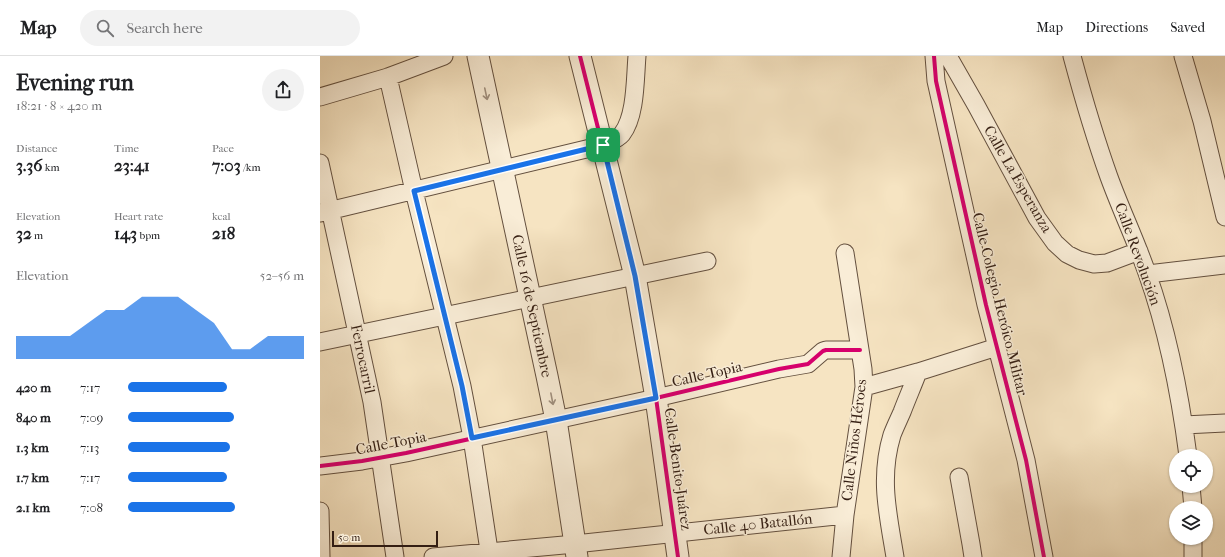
<!DOCTYPE html>
<html lang="en">
<head>
<meta charset="utf-8">
<style>
	:root { --surface:#fff; --page:#f2f2f2; --text:#202124; --muted:#757577; --line:#e0e0e0; --accent:#1a73e8 }
	body { margin:0; font-family:"IM FELL French Canon",serif; background:var(--page); color:var(--text); height:100vh; display:flex; flex-direction:column; font-size:15px; white-space:nowrap }
	* { box-sizing:border-box; margin:0 }
	p { font-size:13px; color:var(--muted) }
	.icon { flex:none; width:22px; height:22px; fill:none; stroke:currentColor; stroke-width:2; stroke-linecap:round; stroke-linejoin:round }
	.map { position:relative; flex:1; overflow:hidden }
	.sheet { display:flex; flex-direction:column; background:var(--surface); width:320px }
	.sheet>* { flex:none }
	.tools { position:absolute; left:849px; top:393px; display:grid; gap:8px }
	.tools a { display:grid; place-items:center; width:44px; height:44px; border-radius:50%; background:var(--surface); box-shadow:0 1px 3px #0004; font-size:20px }
	.scale { position:absolute; left:12px; bottom:10px; width:106px; box-sizing:border-box; padding-left:4px; border:2px solid #341e13; border-top:0; font-size:11px; line-height:14px; white-space:nowrap; color:#341e13; -webkit-text-stroke:3px #f9edd7; paint-order:stroke }
	.pin { position:absolute; display:grid; place-items:center; width:34px; height:34px; color:#fff; margin:-17px; border-radius:8px; box-shadow:0 2px 6px #0006 }
	.round { display:grid; place-items:center; flex:none; width:42px; height:42px; border-radius:21px; background:var(--page) }
	.summary { display:flex; align-items:center; justify-content:space-between; height:68px; padding:0 16px }
	h1 { font-size:22px; font-weight:700; line-height:30px }
	.stats { display:grid; grid-template-columns:repeat(3,1fr); gap:6px; height:68px; padding:4px 16px }
	.stats div { display:grid; align-content:center }
	.stats b { font-size:17px; font-weight:700 }
	.stats small { font-size:11px; font-weight:400 }
	.stats p { font-size:11px }
	.chart { height:112px; padding:8px 16px }
	.chart p { display:flex; justify-content:space-between }
	.chart svg { width:100%; height:72px; margin-top:4px; fill:var(--accent); opacity:.7 }
	ul { padding:0 16px; list-style:none; font-size:13px }
	li { display:grid; grid-template-columns:64px 48px 1fr; align-items:center; height:30px }
	li i { height:10px; border-radius:5px; background:var(--accent) }
	header { display:flex; align-items:center; gap:24px; box-sizing:border-box; height:56px; padding:0 20px; background:var(--surface); border-bottom:1px solid var(--line) }
	header strong { font-size:19px }
	nav { display:flex; gap:22px; margin-inline-start:auto; font-size:14px }
	.search { width:280px; height:36px; background:var(--page); display:flex; align-items:center; gap:10px; box-sizing:border-box; padding:0 14px; border-radius:22px; color:var(--muted); font-size:15px }
	main { display:flex; flex:1; min-height:0 }
	.map>svg:first-child { display:block }
	.lines { fill:none; stroke-linecap:round; stroke-linejoin:round }
	.minor-casing { stroke:#64503f; stroke-width:19 }
	.tertiary-casing { stroke:#64503f; stroke-width:23 }
	.minor { stroke:#f9edd7; stroke-width:17 }
	.tertiary { stroke:#f9edd7; stroke-width:21 }
	.cycleway-casing { stroke:#f9edd7; stroke-width:6 }
	.cycleway { stroke:#d6006c; stroke-width:4 }
	.oneway { stroke:#a0907f }
	.route-casing { stroke:#fff; stroke-width:8 }
	.route { stroke:#1a73e8; stroke-width:5 }
	.labels { text-anchor:middle; stroke-width:3; stroke-linejoin:round; paint-order:stroke }
	.street-label { font-size:15px; fill:#341e13; stroke:#f9edd7 }
</style>
</head>
<body>
<header>
<strong>Map</strong>
<div class="search"><svg class="icon" aria-label="search" viewBox="0 0 24 24"><circle cx="10" cy="10" r="6"/><path d="M15 15l6 6"/></svg>Search here</div>
<nav><a>Map</a><a>Directions</a><a>Saved</a></nav>
</header>
<main>
<section class="sheet">
<div class="summary"><div><h1>Evening run</h1><p>18:21 · 8 × 420 m</p></div><a class="round"><svg class="icon" aria-label="share" viewBox="0 0 24 24"><path d="M12 15V3M7 8l5-5 5 5M5 13v7h14v-7"/></svg></a></div>
<div class="stats">
<div><p>Distance</p><b>3.36<small> km</small></b></div>
<div><p>Time</p><b>23:41</b></div>
<div><p>Pace</p><b>7:03<small> /km</small></b></div>
</div>
<div class="stats">
<div><p>Elevation</p><b>32<small> m</small></b></div>
<div><p>Heart rate</p><b>143<small> bpm</small></b></div>
<div><p>kcal</p><b>218</b></div>
</div>
<div class="chart"><p><span>Elevation</span>52–56 m</p>
<svg viewBox="0 0 160 44" preserveAspectRatio="none"><path d="M0 44V30L10 30L20 30L30 30L40 22L50 14L60 14L70 6L80 6L90 6L100 14L110 22L120 38L130 38L140 30L150 30L160 30V44z"/></svg>
</div>
<ul>
<li><b>420 m</b>7:17<i style="width:56%"></i></li>
<li><b>840 m</b>7:09<i style="width:60%"></i></li>
<li><b>1.3 km</b>7:13<i style="width:58%"></i></li>
<li><b>1.7 km</b>7:17<i style="width:56%"></i></li>
<li><b>2.1 km</b>7:08<i style="width:61%"></i></li>
</ul>
</section>
<div class="map">
<svg width="905" height="501" viewBox="0 0 905 501">
	<rect width="100%" height="100%" fill="#f6e4c2"/>
	<filter id="stains"><feTurbulence type="fractalNoise" baseFrequency=".005" numOctaves="4"/><feColorMatrix values="0 0 0 0 .2 0 0 0 0 .09 0 0 0 0 .02 0 0 0 .5 -.17"/></filter>
	<radialGradient id="worn" r=".72"><stop offset=".6" stop-color="#630" stop-opacity="0"/><stop offset="1" stop-color="#630" stop-opacity=".3"/></radialGradient>
	<g class="lines">
		<defs>
			<path id="minor" d="M614 0 616 25 666 249 706 404 724 501
				M628 0 656 49 717 162 735 187 747 198 759 204 774 208 787 207 819 195
				M752 0C763 41 775 82 789 121 801 154 816 185 827 217 848 276 860 338 868 400
				M863 0 882 65 905 161
				M68 21 94 135 142 330 152 382 170 501
				M0 41 68 21 124 0
				M0 107 52 346 75 501
				M0 157 283 89C289 86 297 84 302 78 316 60 315 23 317 0
				M828 218 905 209
				M0 286 387 205
				M544 331 598 316 677 291
				M864 369 905 367
				M0 410 42 405 86 397 336 342 459 313 488 308 503 295 506 294H540
				M639 421 651 488 653 501
				M871 430 873 452
				M0 455 1 501
				M113 501 255 488 525 459
				M521 501 525 459 544 331 543 313 525 197
				M575 501C568 458 559 422 572 379 575 371 579 363 582 356 587 343 593 329 598 316
				M873 501V482"/>
			<path id="tertiary" d="M158 0 227 320 236 364 257 501
				M260 0 315 220 336 342 358 501"/>
		</defs>
		<!-- minor casing -->
		<use href="#minor" class="minor-casing"/>
		<!-- tertiary casing -->
		<use href="#tertiary" class="tertiary-casing"/>
		<!-- minor -->
		<use href="#minor" class="minor"/>
		<!-- tertiary -->
		<use href="#tertiary" class="tertiary"/>
		<defs>
			<path id="cycleway" d="M260 0 315 220 336 342 358 501
				M614 0 616 25 666 249 706 404 724 501
				M0 410 42 405 86 397 336 342 459 313 488 308 503 295 506 294H540"/>
		</defs>
		<!-- cycleway casing -->
		<use href="#cycleway" class="cycleway-casing"/>
		<!-- cycleway -->
		<use href="#cycleway" class="cycleway"/>
	</g>
	<!-- one-way arrows -->
	<defs><path id="oneway-shaft" d="M-6 0H5M1.5-3L5.5 0L1.5 3" fill="none" stroke-width="1.6" stroke-linecap="round" stroke-linejoin="round"/></defs>
	<g class="oneway">
		<use href="#oneway-shaft" transform="translate(166 38) rotate(78)"/>
		<use href="#oneway-shaft" transform="translate(232 343) rotate(79)"/>
	</g>
	<g class="lines">
		<defs>
			<path id="route" d="M283 89 315 220 336 342 152 382 142 330 94 135Z"/>
		</defs>
		<!-- route casing -->
		<use href="#route" class="route-casing"/>
		<!-- route -->
		<use href="#route" class="route"/>
	</g>
	<g class="labels">
		<!-- street labels -->
		<g class="street-label">
			<text transform="translate(698 123) rotate(60)" y="5">Calle La Esperanza</text>
			<text transform="translate(818 198) rotate(70)" y="5">Calle Revolución</text>
			<text transform="translate(680 248) rotate(76)" y="5">Calle Colegio Heróico Militar</text>
			<text transform="translate(212 250) rotate(78)" y="5">Calle 16 de Septiembre</text>
			<text transform="translate(43 303) rotate(78)" y="5">Ferrocarril</text>
			<text transform="translate(387 318) rotate(-13)" y="5">Calle Topia</text>
			<text transform="translate(534 384) rotate(-83)" y="5">Calle Niños Héroes</text>
			<text transform="translate(71 387) rotate(-11)" y="5">Calle Topia</text>
			<text transform="translate(358 413) rotate(82)" y="5">Calle Benito Juárez</text>
			<text transform="translate(438 468) rotate(-6)" y="5">Calle 40 Batallón</text>
		</g>
	</g>
	<rect width="100%" height="100%" filter="url(#stains)"/>
	<rect width="100%" height="100%" fill="url(#worn)"/>
</svg>
<div class="tools">
<a><svg class="icon" aria-label="locate" viewBox="0 0 24 24"><circle cx="12" cy="12" r="6"/><path d="M12 2v4M12 18v4M2 12h4M18 12h4"/></svg></a>
<a><svg class="icon" aria-label="layers" viewBox="0 0 24 24"><path d="M12 4l9 5-9 5-9-5zM3 14l9 5 9-5"/></svg></a>
</div>
<div class="scale">50 m</div>
<div class="pin" style="left:283px;top:89px;background:#1e9e55"><svg class="icon" aria-label="arrive" viewBox="0 0 24 24"><path d="M6 21V4h12l-3 4 3 4H6"/></svg></div>
</div>
</main>
</body>
</html>
